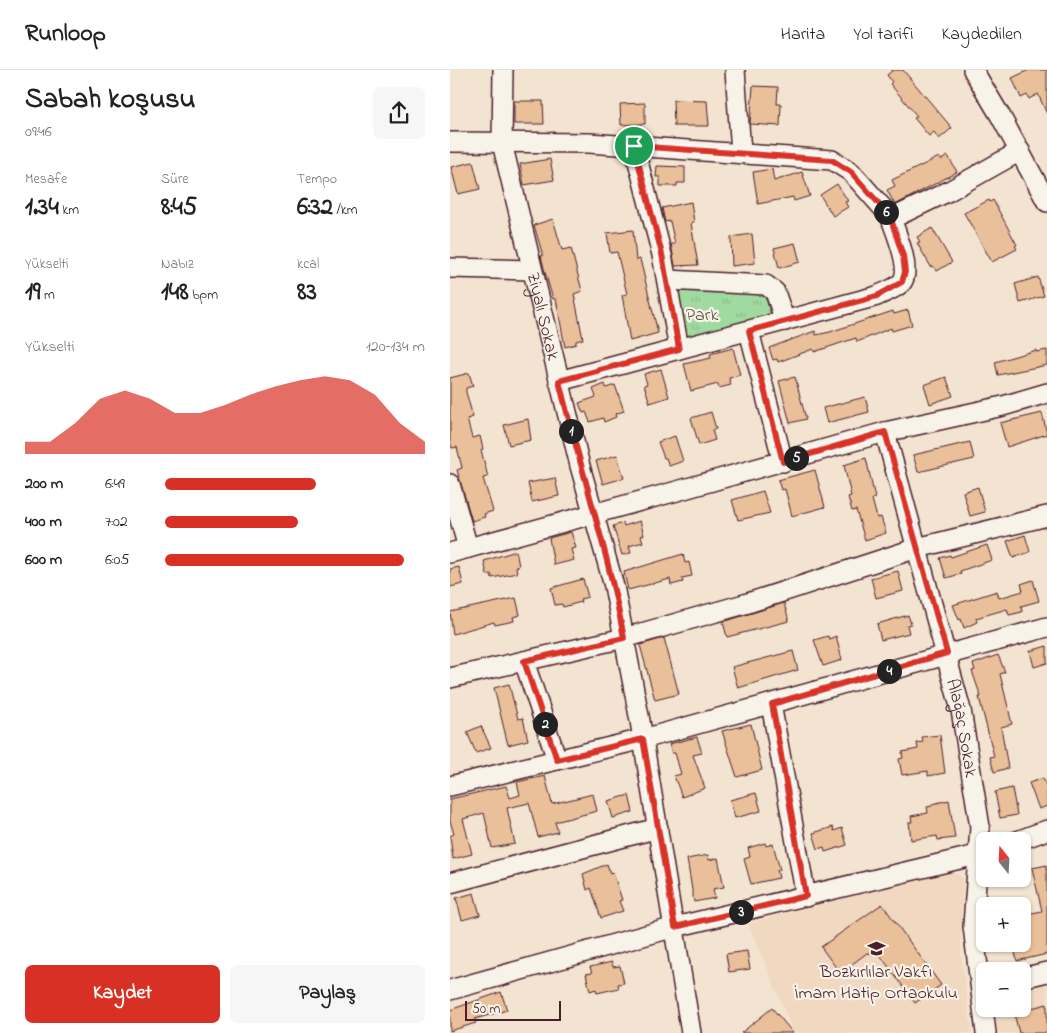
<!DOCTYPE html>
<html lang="tr">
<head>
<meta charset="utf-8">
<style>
	:root { --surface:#fff; --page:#f6f6f6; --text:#222; --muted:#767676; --line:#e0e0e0; --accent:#d93025 }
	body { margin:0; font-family:"Indie Flower",sans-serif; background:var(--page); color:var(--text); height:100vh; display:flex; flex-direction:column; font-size:19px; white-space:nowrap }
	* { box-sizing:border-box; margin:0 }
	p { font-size:16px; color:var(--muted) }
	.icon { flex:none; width:28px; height:28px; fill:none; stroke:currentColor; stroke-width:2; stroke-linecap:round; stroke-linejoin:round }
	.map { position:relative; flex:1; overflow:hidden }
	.sheet { display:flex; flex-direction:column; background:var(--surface); width:450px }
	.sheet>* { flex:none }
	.needle { width:32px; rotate:342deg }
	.controls { position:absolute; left:526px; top:762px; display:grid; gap:10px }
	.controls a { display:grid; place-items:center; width:55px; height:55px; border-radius:8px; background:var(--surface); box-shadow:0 1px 4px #0004; font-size:25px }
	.scale { position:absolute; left:15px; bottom:12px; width:96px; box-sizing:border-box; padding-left:5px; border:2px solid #4a1f2b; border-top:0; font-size:14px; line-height:18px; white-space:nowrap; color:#4a1f2b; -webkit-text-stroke:4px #f7f3e8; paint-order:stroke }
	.pin { position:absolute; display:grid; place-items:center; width:42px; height:42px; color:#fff; margin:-21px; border:2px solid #fff; border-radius:50%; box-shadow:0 1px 5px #0007 }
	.km { position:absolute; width:25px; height:25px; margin:-12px; border-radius:50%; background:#222; color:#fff; font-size:14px; line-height:25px; text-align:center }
	.round { display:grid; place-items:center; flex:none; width:52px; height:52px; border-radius:8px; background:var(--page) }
	.summary { display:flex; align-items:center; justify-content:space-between; height:85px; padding:0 25px }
	h1 { font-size:28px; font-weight:800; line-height:38px }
	.stats { display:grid; grid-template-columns:repeat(3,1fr); gap:8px; height:85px; padding:5px 25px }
	.stats div { display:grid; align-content:center }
	.stats b { font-size:25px; font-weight:800 }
	.stats small { font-size:14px; font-weight:400 }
	.stats p { font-size:14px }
	.chart { height:140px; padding:10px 25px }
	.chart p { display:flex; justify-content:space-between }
	.chart svg { width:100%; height:90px; margin-top:5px; fill:var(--accent); opacity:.7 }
	.action { display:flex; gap:10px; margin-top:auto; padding:10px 25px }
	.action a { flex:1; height:58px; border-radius:8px; background:var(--accent); color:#fff; font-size:20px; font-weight:800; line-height:58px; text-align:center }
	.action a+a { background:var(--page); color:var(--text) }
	ul { padding:0 25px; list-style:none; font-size:16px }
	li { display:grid; grid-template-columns:80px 60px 1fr; align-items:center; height:38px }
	li i { height:12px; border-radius:6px; background:var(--accent) }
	header { display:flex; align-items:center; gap:30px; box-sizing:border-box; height:70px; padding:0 25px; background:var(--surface); border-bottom:1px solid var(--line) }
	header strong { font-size:24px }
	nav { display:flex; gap:28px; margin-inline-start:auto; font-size:18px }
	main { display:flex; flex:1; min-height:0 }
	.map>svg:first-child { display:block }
	.built { fill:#f0d9c0 }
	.park { fill:url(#park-tufts); stroke:#767c66 }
	.building { fill:#eac09a; stroke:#4a1f2b }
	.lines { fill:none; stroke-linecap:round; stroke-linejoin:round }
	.minor-casing { stroke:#4a1f2b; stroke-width:22 }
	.minor { stroke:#f7f3e8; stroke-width:19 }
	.route-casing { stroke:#fff; stroke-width:10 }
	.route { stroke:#d93025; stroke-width:6 }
	.labels { text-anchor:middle; stroke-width:4.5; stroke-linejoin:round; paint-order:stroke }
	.park-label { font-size:18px; fill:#604e48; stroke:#f7f3e8 }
	.street-label { font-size:18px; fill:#4a1f2b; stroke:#f7f3e8 }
	.poi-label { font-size:18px; fill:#4a1f2b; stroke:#f7f3e8 }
</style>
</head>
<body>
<header>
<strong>Runloop</strong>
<nav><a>Harita</a><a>Yol tarifi</a><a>Kaydedilen</a></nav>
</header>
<main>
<section class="sheet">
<div class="summary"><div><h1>Sabah koşusu</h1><p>09:46</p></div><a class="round"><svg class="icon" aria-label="share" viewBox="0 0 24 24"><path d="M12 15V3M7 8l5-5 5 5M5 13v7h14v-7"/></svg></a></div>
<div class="stats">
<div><p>Mesafe</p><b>1.34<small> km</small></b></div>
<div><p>Süre</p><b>8:45</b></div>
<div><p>Tempo</p><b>6:32<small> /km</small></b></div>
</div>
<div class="stats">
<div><p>Yükselti</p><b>19<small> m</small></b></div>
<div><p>Nabız</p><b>148<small> bpm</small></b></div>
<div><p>kcal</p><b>83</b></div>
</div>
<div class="chart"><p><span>Yükselti</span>120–134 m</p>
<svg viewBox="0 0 160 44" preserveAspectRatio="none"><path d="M0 44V38L10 38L20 29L30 17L40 13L50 17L60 24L70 24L80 20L90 15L100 11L110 8L120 6L130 8L140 15L150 29L160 38V44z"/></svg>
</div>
<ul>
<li><b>200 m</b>6:49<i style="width:58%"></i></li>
<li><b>400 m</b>7:02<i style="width:51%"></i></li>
<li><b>600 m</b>6:05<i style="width:92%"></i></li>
</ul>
<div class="action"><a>Kaydet</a><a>Paylaş</a></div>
</section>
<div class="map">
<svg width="597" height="963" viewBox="0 0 597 963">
	<defs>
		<pattern id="park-tufts" width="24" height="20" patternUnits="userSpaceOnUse" patternTransform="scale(1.25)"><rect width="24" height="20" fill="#a1daa0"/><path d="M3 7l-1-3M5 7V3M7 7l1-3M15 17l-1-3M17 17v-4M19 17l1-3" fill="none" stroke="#8cbb8a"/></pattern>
	</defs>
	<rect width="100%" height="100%" fill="#f3e4d1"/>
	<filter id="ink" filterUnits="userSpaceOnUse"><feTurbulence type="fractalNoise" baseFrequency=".02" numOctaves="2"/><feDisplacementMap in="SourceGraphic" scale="10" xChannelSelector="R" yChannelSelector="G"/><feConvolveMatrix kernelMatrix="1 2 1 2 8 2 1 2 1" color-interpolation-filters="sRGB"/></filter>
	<g filter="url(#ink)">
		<!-- built -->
		<path class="built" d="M501 801 513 808 511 885 522 963H344L298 853Z
			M597 912V963H547L544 939H572L573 918Z"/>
		<!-- park -->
		<path class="park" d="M226 221 314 224 323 251 235 270Z"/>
		<!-- building -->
		<path class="building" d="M443 0H453L502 58 489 69 484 62 479 66 464 48 467 46 440 14 442 12 437 5Z
			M579 0H597V44L588 24 579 29 577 25 571 28 562 8Z
			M303 16 328 17 327 34H331L330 56 300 54Z
			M223 30 257 31 259 56H224Z
			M64 31H93L94 54H64Z
			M195 33V54L171 55 170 34Z
			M498 86 507 102 445 135 437 120 445 116 442 110 489 87 491 90Z
			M100 89 104 110 74 115 70 94Z
			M23 92 30 119 8 124 1 97Z
			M207 96 235 97V113H227V116H210V107H206Z
			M322 99 324 111 352 102 360 126 344 131 343 127 308 134 303 102Z
			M387 114 398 131 395 132 398 137 383 146 370 125Z
			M539 130 540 132 543 130 567 175 565 176 567 179 542 192 514 143Z
			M241 132 244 152 241 153 248 195 225 196 221 174H225L220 151 215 152 212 138Z
			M103 149 112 180 121 178 132 221 124 224 133 269 126 271V274L115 277 106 229H103L95 202 91 186H93L84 155Z
			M482 158 502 192 487 201 483 196 481 197 467 173 470 172 467 167Z
			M183 160 186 190 190 189 208 263 180 271 172 225 177 224 167 182 160 183 157 163Z
			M302 164 305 193 282 196 281 167Z
			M345 173 350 192 329 198 324 178Z
			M588 207 594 226 570 233 565 214Z
			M458 240 462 255 442 261 441 258 407 272 406 268 364 282 363 279 328 292 327 289 323 290 319 278 365 261 366 265 380 262 443 241 444 244Z
			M283 278 290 305 279 308 281 315 269 318 268 314 241 321 234 294 261 288 260 284Z
			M586 280V282L597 280V295L548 305 545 292Z
			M211 299 219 327 200 333 194 315 197 314 194 304Z
			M19 303 23 316 16 318V322L23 347 17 349 22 368 30 366 33 379 31 380 38 407 33 408 43 441 34 444 35 447 22 451 7 400 12 398 7 377 2 378 0 372V308Z
			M345 307 356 349 340 353 329 311Z
			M496 307 503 326 480 334 474 315Z
			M155 314 156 318 165 315 174 341 165 344 166 347 154 352 153 348 140 352 136 342 133 343 129 333 146 327 143 319Z
			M415 327 419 342 377 353 373 338Z
			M261 342 266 359 262 360 265 370 249 375 241 348Z
			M592 343 597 364 557 377 550 353Z
			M78 349 81 370 59 375 54 355Z
			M225 366 233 391 219 396 216 388H214L208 372Z
			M520 372 524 389 468 402 463 385Z
			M167 385 174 408 153 414 146 391Z
			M416 388 425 428 422 429 427 448 431 447 436 463 415 470 406 440 402 441 398 427 401 426 394 395Z
			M365 400 375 437 342 446 335 419 331 420 328 410Z
			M105 408 109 426 82 432 78 413Z
			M528 417 535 442 520 446 513 422Z
			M313 421 320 443 288 450 282 430Z
			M190 451 194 465 191 466 193 472 179 476 181 483 172 485 163 456 173 453 174 456Z
			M121 462 126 478 121 479 124 490 104 495 99 468Z
			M575 465 580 482 563 488 557 471Z
			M537 475 542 490 510 501 511 504 496 508 490 488 500 485 501 487Z
			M66 481 69 496 66 497 67 503 42 508 41 504 37 505 34 491Z
			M233 484 235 493 239 492 242 506 232 508 233 512 221 515 220 509 178 520 174 502Z
			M9 497 13 514 0 517V499Z
			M448 501 453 521 426 528 421 508Z
			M133 509 138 527 130 529 131 532 113 537 112 534 105 535 101 518Z
			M583 510 589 531 571 536 572 542 559 545 557 539 526 548 527 552 514 558 511 549 509 550 503 535 547 521 549 528 573 521 571 514Z
			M66 528 70 545 63 547 64 551 45 555 44 552 3 564 0 542Z
			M334 533 339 551 277 567 273 552Z
			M458 545 461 554 457 555 459 563 431 570 427 554Z
			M378 566 379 569 386 566 392 590 373 596 364 570Z
			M214 568 229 624 205 630 190 575Z
			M597 576V593L584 597 580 581Z
			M343 581 348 600 288 618 282 597Z
			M548 585 555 602 550 604 562 654 551 657 558 698 544 702 540 687 544 686 529 627H531L522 601 525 600 523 594Z
			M59 614 68 649 73 648 78 670 58 675 44 618Z
			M301 654 312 700 287 707 272 661Z
			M31 656 41 678 26 683 17 662Z
			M490 665 495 703 478 706V701L452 705 449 689 453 688 452 682 468 679 467 673 473 672 472 667Z
			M247 667 252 683 243 685 255 718 232 727 224 706 231 704 225 683H222L219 674Z
			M95 706 102 734 143 724 147 741 105 752 108 762 88 767 79 733 57 738 65 774 42 778 34 743 13 749 22 784 3 789 0 766 4 764 0 751V729L56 716 60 728 70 725 67 712Z
			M593 708 597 717V736L589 739 579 713Z
			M562 718 567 745 550 748 545 722Z
			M306 723 311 741 285 748 280 730Z
			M179 725 183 742 163 748 158 731Z
			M499 730 505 768 488 770 487 766 461 770 459 752H462L461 746 478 743 477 737 482 736V734Z
			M383 757 384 761 392 758 397 775 375 782 374 777 368 779 363 763Z
			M315 773 316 776 323 774 330 800H327L329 808 301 814 294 789 300 787 298 778Z
			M258 785 259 790 268 788 274 817 263 819 265 828 244 832 237 789Z
			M157 794 160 803 163 802 172 830 169 831 173 841 151 848 141 818 137 820 133 804Z
			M597 795V884L567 891 563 874H572V845L592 841 582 798Z
			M24 823 30 845 12 850 6 828Z
			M432 834 491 915 465 933 430 885 417 883 390 903 371 877Z
			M297 881 300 899 279 902 276 884Z
			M162 892 163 897 170 896 174 913 168 914 169 918 147 923 146 919 140 921 136 904 142 903 140 897Z
			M51 922 57 940 25 949 26 953 0 961V940Z
			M597 934V963H569L565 947 568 946 566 942Z
			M322 938 343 963H291Z"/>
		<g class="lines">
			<defs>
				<g id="minor">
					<path id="s1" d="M53 0 52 73 130 396 164 516 190 651 241 963"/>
					<path d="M285 0 291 82"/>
					<path d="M523 0 551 47 597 132"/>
					<path d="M0 72 139 73 382 90 401 102 440 146H447L499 121 570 81"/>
					<path d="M184 76 212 185 229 279"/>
					<path d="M0 198 82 200"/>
					<path d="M217 210 316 215 325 222 335 251"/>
					<path d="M299 261 333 392"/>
					<path d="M109 311 427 226C434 222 446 219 452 212 462 199 445 160 440 146"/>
					<path id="s2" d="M435 362 511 640 530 757 523 856 536 963"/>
					<path d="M0 414 18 478"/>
					<path d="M0 483 227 421 435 362 553 336 597 323"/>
					<path d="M74 591 107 690"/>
					<path d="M0 608 174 568 298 533 467 478 597 446"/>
					<path d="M321 634 356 827"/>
					<path d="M0 716 193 669 597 557"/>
					<path d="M567 771 597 760"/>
					<path d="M0 813 208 758"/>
					<path d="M572 908 597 902"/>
					<path d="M0 920 225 857 535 783"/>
				</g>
			</defs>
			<!-- minor casing -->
			<use href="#minor" class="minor-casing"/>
			<!-- minor -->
			<use href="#minor" class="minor"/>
		</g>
	</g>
	<g class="lines" filter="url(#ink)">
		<defs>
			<path id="route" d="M184 76 382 90 401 102 440 146 453 186 455 202 452 212 427 226 299 261 333 392 435 362 497 583 322 634 356 826 225 857 193 669 107 690 74 591 174 568C158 481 130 397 109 311L229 279 212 184Z"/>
		</defs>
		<!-- route casing -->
		<use href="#route" class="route-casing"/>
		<!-- route -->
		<use href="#route" class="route"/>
	</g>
	<!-- icons -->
	<defs>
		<symbol id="school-bare" viewBox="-9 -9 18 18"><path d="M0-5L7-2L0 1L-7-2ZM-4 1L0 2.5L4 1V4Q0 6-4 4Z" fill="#4a1f2b" stroke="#f7f3e8" stroke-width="2.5" paint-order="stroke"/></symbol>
	</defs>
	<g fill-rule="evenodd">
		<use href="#school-bare" x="414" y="866" width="25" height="25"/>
	</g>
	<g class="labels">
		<!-- park labels -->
		<g class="park-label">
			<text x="252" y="250">Park</text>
		</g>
		<!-- street labels -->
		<g class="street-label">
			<text dy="6" stroke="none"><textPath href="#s1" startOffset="251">Ziyalı Sokak</textPath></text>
			<text dy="6" stroke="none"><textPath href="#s2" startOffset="306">Alağaç Sokak</textPath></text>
		</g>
		<!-- poi labels -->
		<g class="poi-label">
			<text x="426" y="907">Bozkırlılar Vakfı<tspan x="426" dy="21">İmam Hatip Ortaokulu</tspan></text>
		</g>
	</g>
</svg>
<div class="controls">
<a><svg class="needle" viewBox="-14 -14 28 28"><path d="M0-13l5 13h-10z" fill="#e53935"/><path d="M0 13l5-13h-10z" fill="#767676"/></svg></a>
<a>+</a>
<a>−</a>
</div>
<div class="scale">50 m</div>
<div class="pin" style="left:184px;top:76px;background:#1e9e55"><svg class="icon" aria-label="arrive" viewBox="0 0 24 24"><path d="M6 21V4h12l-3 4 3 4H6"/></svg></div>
<b class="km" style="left:121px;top:361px">1</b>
<b class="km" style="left:95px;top:654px">2</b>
<b class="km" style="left:291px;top:842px">3</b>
<b class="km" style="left:439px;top:601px">4</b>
<b class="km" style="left:346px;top:388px">5</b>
<b class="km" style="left:436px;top:142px">6</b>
</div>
</main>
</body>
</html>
